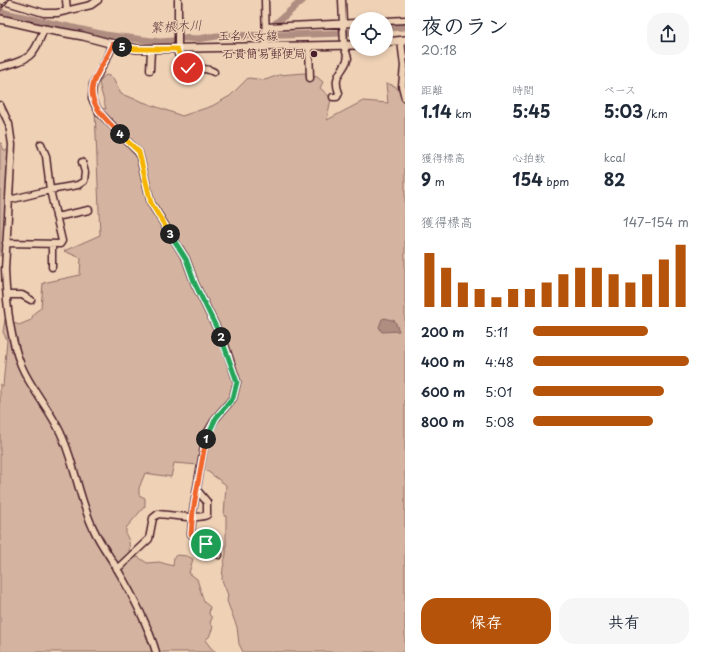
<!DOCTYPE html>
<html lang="ja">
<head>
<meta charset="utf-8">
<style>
	:root { --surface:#fff; --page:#f6f6f7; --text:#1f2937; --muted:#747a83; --accent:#b45309 }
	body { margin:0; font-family:"Playpen Sans","Klee One",sans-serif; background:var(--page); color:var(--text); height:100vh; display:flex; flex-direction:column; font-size:15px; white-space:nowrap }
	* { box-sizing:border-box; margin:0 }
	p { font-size:13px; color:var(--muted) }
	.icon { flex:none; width:22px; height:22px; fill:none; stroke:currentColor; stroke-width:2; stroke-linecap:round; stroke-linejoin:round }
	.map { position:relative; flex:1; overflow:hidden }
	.details { display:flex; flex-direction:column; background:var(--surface); width:300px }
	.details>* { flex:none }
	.buttons { position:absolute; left:349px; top:12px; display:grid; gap:8px }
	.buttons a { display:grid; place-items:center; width:44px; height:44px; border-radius:50%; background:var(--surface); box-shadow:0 2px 6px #0003; font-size:20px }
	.pin { position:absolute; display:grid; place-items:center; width:34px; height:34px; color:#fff; margin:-17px; border:2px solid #fff; border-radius:50%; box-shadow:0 1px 4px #0007 }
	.km { position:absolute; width:20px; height:20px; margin:-10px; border-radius:50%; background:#222; color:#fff; font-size:11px; line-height:20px; text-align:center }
	.round { display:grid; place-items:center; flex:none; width:42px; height:42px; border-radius:16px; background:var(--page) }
	.headline { display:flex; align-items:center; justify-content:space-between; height:68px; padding:0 16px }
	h1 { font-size:22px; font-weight:700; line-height:30px }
	.stats { display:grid; grid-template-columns:repeat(3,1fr); gap:6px; height:68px; padding:4px 16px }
	.stats div { display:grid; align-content:center }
	.stats b { font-size:17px; font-weight:700 }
	.stats small { font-size:11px; font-weight:400 }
	.stats p { font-size:11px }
	.chart { height:112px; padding:8px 16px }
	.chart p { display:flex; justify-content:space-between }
	.chart svg { width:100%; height:72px; margin-top:4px; stroke:var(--accent); stroke-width:6 }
	.cta { display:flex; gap:8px; margin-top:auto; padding:8px 16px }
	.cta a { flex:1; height:46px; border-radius:16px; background:var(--accent); color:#fff; font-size:16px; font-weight:700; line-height:46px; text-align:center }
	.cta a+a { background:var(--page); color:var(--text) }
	ul { padding:0 16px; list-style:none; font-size:13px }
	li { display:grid; grid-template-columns:64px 48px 1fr; align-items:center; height:30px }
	li i { height:10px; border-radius:5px; background:var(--accent) }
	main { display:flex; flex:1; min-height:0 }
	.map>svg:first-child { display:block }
	.green { fill:#d4b4a0; stroke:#8f6a66 }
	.water { fill:#b08d81; stroke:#87615f }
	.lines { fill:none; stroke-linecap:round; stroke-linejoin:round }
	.river { stroke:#b08d81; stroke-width:7 }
	.minor-casing { stroke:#4a1f2b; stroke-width:9 }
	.major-casing { stroke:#4a1f2b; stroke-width:10 }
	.minor { stroke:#efd2b6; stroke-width:6 }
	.major { stroke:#efd2b6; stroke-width:7 }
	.rail-casing { stroke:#4a1f2b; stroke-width:2.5 }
	.rail { stroke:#efd2b6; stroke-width:1; stroke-dasharray:3; stroke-linecap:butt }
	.split-1-casing { stroke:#fff; stroke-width:8 }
	.split-2-casing { stroke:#fff; stroke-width:8 }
	.split-3-casing { stroke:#fff; stroke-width:8 }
	.split-4-casing { stroke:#fff; stroke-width:8 }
	.split-5-casing { stroke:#fff; stroke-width:8 }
	.split-6-casing { stroke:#fff; stroke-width:8 }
	.split-1 { stroke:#f0652b; stroke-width:5 }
	.split-2 { stroke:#22a559; stroke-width:5 }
	.split-3 { stroke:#22a559; stroke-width:5 }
	.split-4 { stroke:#f5b400; stroke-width:5 }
	.split-5 { stroke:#f0652b; stroke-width:5 }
	.split-6 { stroke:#f5b400; stroke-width:5 }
	.poi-dot { fill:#4a1f2b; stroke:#efd2b6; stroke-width:1.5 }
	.labels { text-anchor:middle; stroke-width:3; stroke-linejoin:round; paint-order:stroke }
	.street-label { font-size:12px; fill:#4a1f2b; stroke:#efd2b6 }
	.poi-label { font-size:12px; fill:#4a1f2b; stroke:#efd2b6; text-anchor:end }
	.water-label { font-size:13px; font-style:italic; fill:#643a40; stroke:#efd2b6 }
</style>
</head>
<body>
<main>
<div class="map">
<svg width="405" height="652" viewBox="0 0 405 652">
	<rect width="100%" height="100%" fill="#efd2b6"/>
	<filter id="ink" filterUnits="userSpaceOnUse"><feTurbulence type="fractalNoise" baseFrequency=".025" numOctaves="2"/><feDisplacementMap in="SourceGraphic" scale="8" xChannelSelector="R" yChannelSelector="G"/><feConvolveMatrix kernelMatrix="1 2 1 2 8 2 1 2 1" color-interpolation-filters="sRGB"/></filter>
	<g filter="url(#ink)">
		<!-- green -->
		<path class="green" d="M304 73 317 77 323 82 320 88 331 98 327 120 363 101 388 103 386 83 395 86 400 92 405 89V652H243L239 644 237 627 227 601 228 595 222 580 223 568 226 554V516H224L226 485 199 465 174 463 171 477 145 473 139 488V495L145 498V506L126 528V535C132 543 128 552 129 562L133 558 138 557 147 563 159 562 173 566 174 557 177 555 187 556 193 559 189 573 197 579 204 602 210 607 209 614 212 618 210 623 213 627 209 637 205 640 211 648 216 652H0V384L3 386 7 340 3 332 5 319 19 325 31 320 34 313 41 308 43 283 80 275 81 258 64 251 100 235 95 110 101 108 106 109 99 83 102 78 106 75 112 77 121 94 182 116 212 106 230 96 248 78 265 80 279 75Z
			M0 143H1L4 150 12 151 6 255 0 256Z"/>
		<!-- water -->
		<path class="water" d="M385 318 395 321 399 331 382 332 379 327 382 319Z"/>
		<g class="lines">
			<!-- river -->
			<path class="river" d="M0 12 105 35 160 42 173 41 183 38 198 39 217 36 285 35 344 33 356 31
				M386 28 405 27
				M268 30 303 0"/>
			<defs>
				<path id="minor" d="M0 0 44 13H57L91 5 98 0
					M66 0 67 11
					M178 0V49
					M265 0 266 47
					M386 21 405 20
					M266 27 356 23
					M401 41 404 66 402 86 405 98
					M113 44 109 54 93 84 92 99 99 112 139 153 151 203 186 259 195 284 225 345 237 382 233 398 216 418 206 435 193 511 191 534 219 555
					M309 46 310 78
					M177 49C181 75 200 64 214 72
					M0 67C30 59 33 58 44 29
					M150 70 151 50
					M333 97H337L339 93C332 75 343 73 348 58L344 46 342 0
					M0 105 9 124 12 145 5 269C6 297 10 339 21 365 32 392 54 413 64 441 76 470 80 502 94 530 100 543 109 555 116 567 132 594 147 622 156 652
					M41 144 46 156 50 190 78 185 84 181 85 172 82 162
					M56 217 89 210
					M6 243 60 244 62 241 50 190 9 200
					M52 244V267
					M7 295H22L31 300
					M117 569 149 539 153 518 158 514C172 515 196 520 207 515V502L197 490"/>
				<path id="major" d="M0 19 44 29 83 36 113 44 137 49 356 45
					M386 42 405 40"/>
			</defs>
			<!-- minor casing -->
			<use href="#minor" class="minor-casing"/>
			<!-- major casing -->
			<use href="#major" class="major-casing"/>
			<!-- minor -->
			<use href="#minor" class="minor"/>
			<!-- major -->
			<use href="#major" class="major"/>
			<defs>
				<path id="rail" d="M0 10 8 0"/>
			</defs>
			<!-- rail casing -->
			<use href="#rail" class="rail-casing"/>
			<!-- rail -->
			<use href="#rail" class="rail"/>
		</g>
	</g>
	<g class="lines" filter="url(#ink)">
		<defs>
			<path id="split-1" d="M206 544 191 534 193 511 206 439"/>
			<path id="split-2" d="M206 439 216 418 233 398 237 382 221 337"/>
			<path id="split-3" d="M170 234 186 259 195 284 221 337"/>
			<path id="split-4" d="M120 134 139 152 151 203 170 234"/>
			<path id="split-5" d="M120 134C108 121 87 105 93 84 96 72 108 58 113 44L122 47"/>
			<path id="split-6" d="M122 47 137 49H177L182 60 188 68"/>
		</defs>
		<!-- split-1 casing -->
		<use href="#split-1" class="split-1-casing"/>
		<!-- split-2 casing -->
		<use href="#split-2" class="split-2-casing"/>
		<!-- split-3 casing -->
		<use href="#split-3" class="split-3-casing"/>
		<!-- split-4 casing -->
		<use href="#split-4" class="split-4-casing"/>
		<!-- split-5 casing -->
		<use href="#split-5" class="split-5-casing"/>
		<!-- split-6 casing -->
		<use href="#split-6" class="split-6-casing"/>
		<!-- split-1 -->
		<use href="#split-1" class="split-1"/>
		<!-- split-2 -->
		<use href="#split-2" class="split-2"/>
		<!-- split-3 -->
		<use href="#split-3" class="split-3"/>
		<!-- split-4 -->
		<use href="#split-4" class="split-4"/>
		<!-- split-5 -->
		<use href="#split-5" class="split-5"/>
		<!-- split-6 -->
		<use href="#split-6" class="split-6"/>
	</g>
	<!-- markers -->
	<circle class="poi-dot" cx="314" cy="54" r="4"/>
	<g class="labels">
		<!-- street labels -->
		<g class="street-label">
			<text x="248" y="40">玉名八女線</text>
		</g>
		<!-- poi labels -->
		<g class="poi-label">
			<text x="306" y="58">石貫簡易郵便局</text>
		</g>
		<!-- water labels -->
		<g class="water-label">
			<text transform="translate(176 26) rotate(-3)" y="5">繁根木川</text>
		</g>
	</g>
</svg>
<div class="buttons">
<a><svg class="icon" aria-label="locate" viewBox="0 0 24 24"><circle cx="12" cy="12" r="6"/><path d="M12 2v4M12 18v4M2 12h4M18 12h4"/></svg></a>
</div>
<div class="pin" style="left:206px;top:544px;background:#1e9e55"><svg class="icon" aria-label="arrive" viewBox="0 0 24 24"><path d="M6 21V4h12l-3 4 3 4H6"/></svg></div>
<div class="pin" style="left:188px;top:68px;background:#d93025"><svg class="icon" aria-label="check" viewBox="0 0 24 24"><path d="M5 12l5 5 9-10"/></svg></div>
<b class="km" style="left:206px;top:439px">1</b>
<b class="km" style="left:221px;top:337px">2</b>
<b class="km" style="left:170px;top:234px">3</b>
<b class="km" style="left:120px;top:134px">4</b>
<b class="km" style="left:122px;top:47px">5</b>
</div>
<section class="details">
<div class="headline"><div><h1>夜のラン</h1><p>20:18</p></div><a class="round"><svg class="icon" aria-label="share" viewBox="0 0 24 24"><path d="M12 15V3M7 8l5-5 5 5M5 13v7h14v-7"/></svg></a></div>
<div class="stats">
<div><p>距離</p><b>1.14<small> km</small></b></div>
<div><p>時間</p><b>5:45</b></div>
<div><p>ペース</p><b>5:03<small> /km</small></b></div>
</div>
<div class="stats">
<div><p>獲得標高</p><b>9<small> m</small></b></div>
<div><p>心拍数</p><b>154<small> bpm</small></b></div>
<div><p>kcal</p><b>82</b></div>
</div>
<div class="chart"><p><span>獲得標高</span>147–154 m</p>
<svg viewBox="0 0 160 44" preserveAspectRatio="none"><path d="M5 44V11M15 44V20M25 44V29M35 44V33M45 44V38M55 44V33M65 44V33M75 44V29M85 44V24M95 44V20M105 44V20M115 44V24M125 44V29M135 44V24M145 44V15M155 44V6"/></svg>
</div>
<ul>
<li><b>200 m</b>5:11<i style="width:74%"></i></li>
<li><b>400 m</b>4:48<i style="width:100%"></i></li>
<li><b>600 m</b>5:01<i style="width:84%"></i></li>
<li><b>800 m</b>5:08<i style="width:77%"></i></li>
</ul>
<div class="cta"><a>保存</a><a>共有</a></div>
</section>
</main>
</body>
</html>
